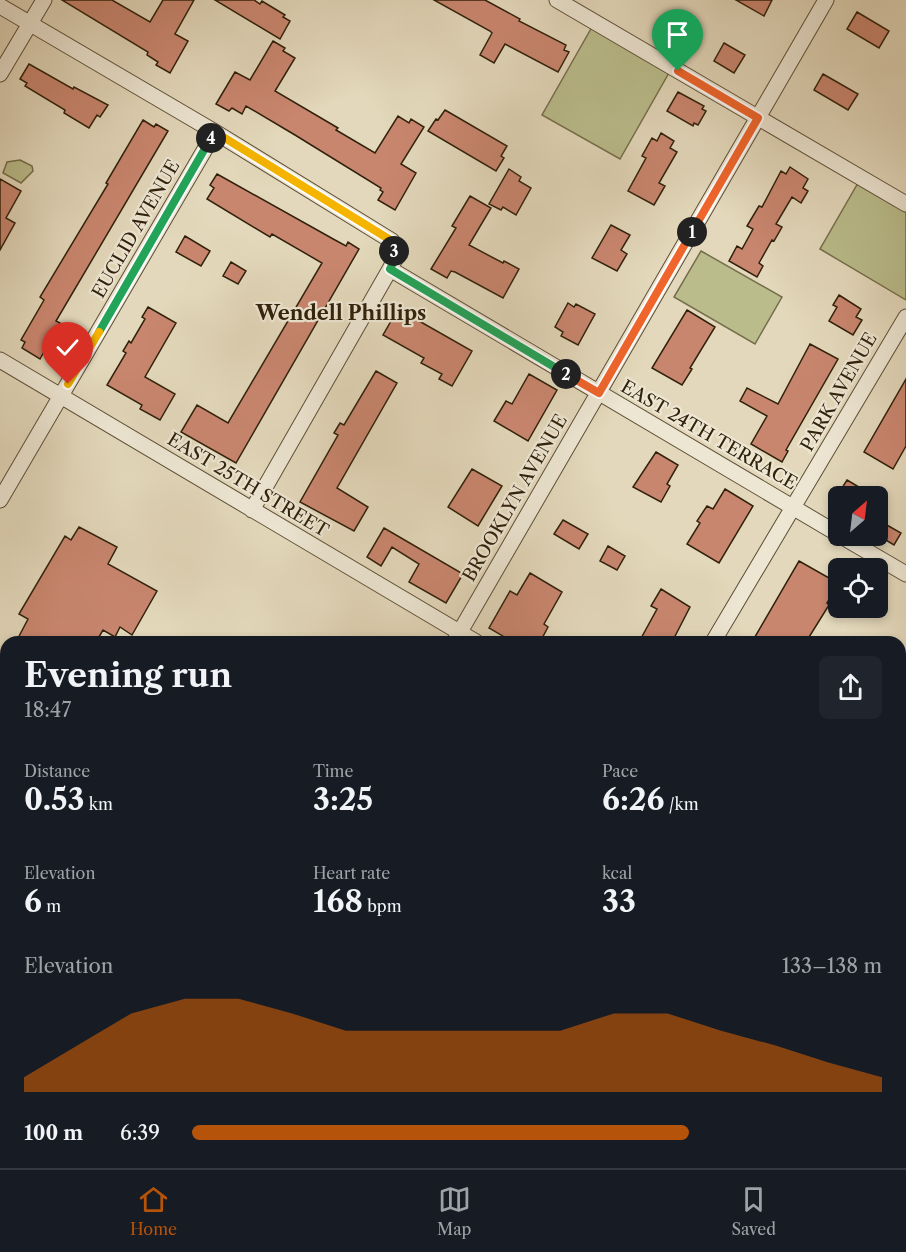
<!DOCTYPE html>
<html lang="en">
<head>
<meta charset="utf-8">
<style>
	:root { --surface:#171b24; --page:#20242c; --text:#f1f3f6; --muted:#9ea1a6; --line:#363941; --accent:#b45309 }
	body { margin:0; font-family:"Libre Caslon Text",serif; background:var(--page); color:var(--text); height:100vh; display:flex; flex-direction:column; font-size:22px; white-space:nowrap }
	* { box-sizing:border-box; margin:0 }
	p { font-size:20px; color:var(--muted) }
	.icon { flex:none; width:33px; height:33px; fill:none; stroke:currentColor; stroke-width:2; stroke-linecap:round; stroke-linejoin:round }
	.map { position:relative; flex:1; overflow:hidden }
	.details { position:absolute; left:0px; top:636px; width:906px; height:532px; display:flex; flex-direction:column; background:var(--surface); border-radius:18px 18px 0 0; box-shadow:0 3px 9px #0003 }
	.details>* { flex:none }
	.needle { width:39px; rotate:28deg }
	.buttons { position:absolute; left:828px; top:486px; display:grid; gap:12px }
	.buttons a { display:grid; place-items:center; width:60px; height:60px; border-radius:9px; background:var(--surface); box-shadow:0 3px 9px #0003; font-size:30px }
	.pin { position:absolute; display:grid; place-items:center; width:51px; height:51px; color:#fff; margin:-62px -26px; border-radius:50% 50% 50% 0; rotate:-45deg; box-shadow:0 0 6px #0007 }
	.pin .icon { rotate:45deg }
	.km { position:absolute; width:30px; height:30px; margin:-15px; border-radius:50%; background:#222; color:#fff; font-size:16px; line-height:30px; text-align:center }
	.round { display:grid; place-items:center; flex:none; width:63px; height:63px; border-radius:9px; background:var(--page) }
	.overview { display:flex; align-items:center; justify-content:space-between; height:102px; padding:0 24px }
	h1 { font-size:33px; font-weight:700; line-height:45px }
	.metrics { display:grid; grid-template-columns:repeat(3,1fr); gap:9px; height:102px; padding:6px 24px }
	.metrics div { display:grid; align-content:center }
	.metrics b { font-size:30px; font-weight:700 }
	.metrics small { font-size:16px; font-weight:400 }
	.metrics p { font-size:16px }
	.chart { height:168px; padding:12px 24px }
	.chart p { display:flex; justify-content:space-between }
	.chart svg { width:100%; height:108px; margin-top:6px; fill:var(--accent); opacity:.7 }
	ul { padding:0 24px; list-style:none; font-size:20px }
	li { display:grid; grid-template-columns:96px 72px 1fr; align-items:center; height:45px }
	li i { height:15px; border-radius:8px; background:var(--accent) }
	.tabs { display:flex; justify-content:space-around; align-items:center; height:84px; border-top:2px solid var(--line); background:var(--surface); font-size:16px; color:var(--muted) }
	.tabs a { display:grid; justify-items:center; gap:3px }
	.tabs .selected { color:var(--accent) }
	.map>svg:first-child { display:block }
	.green { fill:#babc8b; stroke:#756e4b; stroke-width:1.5 }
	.building { fill:#c9866f; stroke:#30210b; stroke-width:1.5 }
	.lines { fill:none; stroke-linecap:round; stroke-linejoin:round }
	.minor-casing { stroke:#5d4f37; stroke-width:17 }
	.minor { stroke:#ede6d3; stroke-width:15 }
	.split-1-casing { stroke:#fff; stroke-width:12 }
	.split-2-casing { stroke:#fff; stroke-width:12 }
	.split-3-casing { stroke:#fff; stroke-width:12 }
	.split-4-casing { stroke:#fff; stroke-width:12 }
	.split-5-casing { stroke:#fff; stroke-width:12 }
	.split-6-casing { stroke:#fff; stroke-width:12 }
	.split-1 { stroke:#f0652b; stroke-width:8 }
	.split-2 { stroke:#f0652b; stroke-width:8 }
	.split-3 { stroke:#22a559; stroke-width:8 }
	.split-4 { stroke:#f5b400; stroke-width:8 }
	.split-5 { stroke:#22a559; stroke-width:8 }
	.split-6 { stroke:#f5b400; stroke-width:8 }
	.labels { text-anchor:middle; stroke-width:4.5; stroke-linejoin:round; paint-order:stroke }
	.street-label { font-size:18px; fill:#30210b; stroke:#ede6d3 }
	.neighbourhood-label { font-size:20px; font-weight:bold; fill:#30210b; stroke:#ede6d3 }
</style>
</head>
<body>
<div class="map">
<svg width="906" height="1168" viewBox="0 0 906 1168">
	<rect width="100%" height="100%" fill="#e3d8bb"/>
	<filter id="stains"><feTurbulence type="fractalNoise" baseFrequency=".00333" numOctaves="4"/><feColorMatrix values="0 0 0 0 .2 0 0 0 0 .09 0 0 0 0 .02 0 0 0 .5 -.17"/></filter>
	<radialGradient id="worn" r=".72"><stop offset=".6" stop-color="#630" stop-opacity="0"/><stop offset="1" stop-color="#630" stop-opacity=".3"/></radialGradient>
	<!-- green -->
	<path class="green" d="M592 27 670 71 620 159 542 115Z
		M20 160 32 166 33 171 21 183 3 173 7 162Z
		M858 183 906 211V300L820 249Z
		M701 251 782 297 755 344 674 297Z
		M0 1077 6 1081V1161L0 1158Z
		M179 1163 396 1162V1163L395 1168H176Z"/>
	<!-- building -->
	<path class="building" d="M62 0H112L150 22 163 0H194L175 34 188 41 170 73 156 65 158 62 147 55 148 52Z
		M215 0H254L260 4 262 1 285 15 283 17 290 21 280 39Z
		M434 0H485L520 19 519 21 566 45 564 50 569 52 558 72 505 44 494 63 480 55 492 33 490 31Z
		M736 0H772L764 16Z
		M857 12 889 31 879 48 847 29Z
		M273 41 285 48 283 51 295 58 275 91 338 128 336 130 375 153 398 116 409 123 411 119 424 127 401 164 416 173 395 210 378 200 383 192 380 190 381 188 295 135 246 106 242 114 232 108 229 111 216 104 235 72 250 80Z
		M724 43 745 55 734 73 714 61Z
		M29 64 73 89 74 87 108 105 100 117 97 115 89 128 64 113 65 110 25 86 27 83 20 79Z
		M823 74 858 94 848 110 814 90Z
		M678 92 704 106 702 109 706 111 698 125 694 123 693 126 667 111Z
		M445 110 507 146 501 156 504 158 496 171 428 131 436 119 438 120Z
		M143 120 154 127 156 124 168 131 56 321 60 323 40 359 22 348 25 342 21 340 44 300 40 297 108 184 106 183Z
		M661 133 674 141 670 148 677 152 659 183 665 186 654 205 628 191 646 158 642 156 652 138 657 141Z
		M790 167 808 179 803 188 808 191 801 203 792 197 776 224 782 227 774 241 772 240 759 263 763 266 757 277 729 261 737 246 742 249 753 229 747 226 759 206 762 207 781 171 786 174Z
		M509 169 521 177 519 181 531 188 516 215 503 207 501 210 489 204Z
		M217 174 335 240 346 246 348 242 359 249 236 463 181 432 197 405 228 423 322 263 272 234 270 237 207 199 214 188 210 185Z
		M0 179 21 191 6 218 15 223 0 250Z
		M470 196 491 208 469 245 503 263 504 261 519 269 503 298 455 272 451 271 447 278 431 269 456 228 452 226Z
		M611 225 630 235 621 250 627 254 617 271 592 258Z
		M185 236 210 251 201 266 176 252Z
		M231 262 246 271 238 284 223 276Z
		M839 295 861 309 856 317 862 320 853 335 829 321 837 307 833 305Z
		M568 303 574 307 576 304 595 314 578 345 561 336 563 332 555 327Z
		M148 307 176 323 145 377 175 394 160 420 140 409 142 405 107 385 126 353 123 351 129 341 131 343 145 319 142 317Z
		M398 309 472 351 452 386 439 379 442 374 421 363 424 358 383 335Z
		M687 310 715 327 690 368 692 369 682 385 652 368Z
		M810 344 838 359 786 450 788 451 782 462 751 444 767 416 740 401 747 388 778 404Z
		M376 371 397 383 337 488 368 507 354 531 300 502 338 435 334 433 340 423 344 425Z
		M529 374 557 390 528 441 494 421 506 401 512 404Z
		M906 379V446L893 469 864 452Z
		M656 452 678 465 667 484 670 486 661 502 633 487Z
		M472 469 502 486 478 526 448 507Z
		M847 480 874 496H837Z
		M725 489 753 506 719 563 687 544 700 523 697 521 707 506 713 509Z
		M563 520 588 534 579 549 554 534Z
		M885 524 901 533 894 545 879 536Z
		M79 527 117 547 108 564 157 591 132 635 120 627 115 637 103 630 96 642H16L28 619 19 614 65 536 71 540Z
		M384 528 463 574 446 603 409 582 419 564 392 547 381 566 367 557Z
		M608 546 625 556 617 570 600 561Z
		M799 561 838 583 827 603 829 605 806 642H752Z
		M530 573 562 592 544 624 548 627 540 642H513L489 628 510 591 517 595Z
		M661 589 690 607 672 642H639L657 609 651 606Z"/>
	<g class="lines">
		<defs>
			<path id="minor" d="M557 0 906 204
				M0 6 215 132 392 241 396 257 390 269 252 510
				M0 74 44 0
				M390 269 838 534
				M0 360 476 642
				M0 500 215 132
				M841 536 906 574
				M454 642 826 0
				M713 642 906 317
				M900 776 906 766
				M0 883 6 887
				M900 891 906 895
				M0 973 6 962
				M475 1162 485 1168
				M151 1168 154 1162
				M670 1168 673 1162"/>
		</defs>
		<!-- minor casing -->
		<use href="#minor" class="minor-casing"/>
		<!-- minor -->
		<use href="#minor" class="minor"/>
	</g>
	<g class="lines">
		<defs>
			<path id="split-1" d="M678 71 758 118 692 232"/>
			<path id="split-2" d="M566 374 599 393 692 232"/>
			<path id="split-3" d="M394 251 396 257 390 269 566 374"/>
			<path id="split-4" d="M211 138 215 132 392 241 394 251"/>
			<path id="split-5" d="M99 332 211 138"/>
			<path id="split-6" d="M68 384 99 332"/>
		</defs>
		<!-- split-1 casing -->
		<use href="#split-1" class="split-1-casing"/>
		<!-- split-2 casing -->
		<use href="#split-2" class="split-2-casing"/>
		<!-- split-3 casing -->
		<use href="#split-3" class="split-3-casing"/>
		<!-- split-4 casing -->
		<use href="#split-4" class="split-4-casing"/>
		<!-- split-5 casing -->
		<use href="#split-5" class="split-5-casing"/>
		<!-- split-6 casing -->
		<use href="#split-6" class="split-6-casing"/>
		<!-- split-1 -->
		<use href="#split-1" class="split-1"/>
		<!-- split-2 -->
		<use href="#split-2" class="split-2"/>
		<!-- split-3 -->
		<use href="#split-3" class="split-3"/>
		<!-- split-4 -->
		<use href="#split-4" class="split-4"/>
		<!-- split-5 -->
		<use href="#split-5" class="split-5"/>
		<!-- split-6 -->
		<use href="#split-6" class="split-6"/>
	</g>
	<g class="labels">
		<!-- street labels -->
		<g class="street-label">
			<text transform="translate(136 229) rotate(-60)" y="6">EUCLID AVENUE</text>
			<text transform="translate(839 392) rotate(-60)" y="6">PARK AVENUE</text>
			<text transform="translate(709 435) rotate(30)" y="6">EAST 24TH TERRACE</text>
			<text transform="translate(248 485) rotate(31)" y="6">EAST 25TH STREET</text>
			<text transform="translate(515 498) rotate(-60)" y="6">BROOKLYN AVENUE</text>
		</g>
		<!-- neighbourhood labels -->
		<g class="neighbourhood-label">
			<text x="341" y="320">Wendell Phillips</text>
		</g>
	</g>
	<rect width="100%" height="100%" filter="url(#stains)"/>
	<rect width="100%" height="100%" fill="url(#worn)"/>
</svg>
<div class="buttons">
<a><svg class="needle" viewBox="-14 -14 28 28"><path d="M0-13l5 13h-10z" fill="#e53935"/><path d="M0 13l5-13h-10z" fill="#9ea1a6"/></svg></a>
<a><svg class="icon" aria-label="locate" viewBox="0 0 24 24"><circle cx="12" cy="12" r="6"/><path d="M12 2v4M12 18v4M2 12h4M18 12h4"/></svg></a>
</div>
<div class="pin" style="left:678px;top:71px;background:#1e9e55"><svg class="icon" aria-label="arrive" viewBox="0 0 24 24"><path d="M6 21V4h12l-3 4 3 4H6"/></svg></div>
<div class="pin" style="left:68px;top:384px;background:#d93025"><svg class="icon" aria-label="check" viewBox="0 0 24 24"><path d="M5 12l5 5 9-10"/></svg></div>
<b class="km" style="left:692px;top:232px">1</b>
<b class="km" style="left:566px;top:374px">2</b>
<b class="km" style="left:394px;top:251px">3</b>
<b class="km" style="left:211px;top:138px">4</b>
<section class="details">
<div class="overview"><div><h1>Evening run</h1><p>18:47</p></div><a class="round"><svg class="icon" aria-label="share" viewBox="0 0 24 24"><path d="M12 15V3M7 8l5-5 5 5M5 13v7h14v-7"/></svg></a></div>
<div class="metrics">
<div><p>Distance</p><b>0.53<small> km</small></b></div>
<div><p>Time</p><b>3:25</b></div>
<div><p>Pace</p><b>6:26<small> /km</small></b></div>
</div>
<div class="metrics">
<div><p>Elevation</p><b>6<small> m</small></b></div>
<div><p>Heart rate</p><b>168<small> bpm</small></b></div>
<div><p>kcal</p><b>33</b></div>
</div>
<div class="chart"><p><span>Elevation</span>133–138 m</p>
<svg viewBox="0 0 160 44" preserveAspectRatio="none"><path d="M0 44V38L10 25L20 12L30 6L40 6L50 12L60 19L70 19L80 19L90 19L100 19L110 12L120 12L130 19L140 25L150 32L160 38V44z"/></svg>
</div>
<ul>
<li><b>100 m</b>6:39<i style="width:72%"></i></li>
</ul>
</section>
</div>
<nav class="tabs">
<a class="selected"><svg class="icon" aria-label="home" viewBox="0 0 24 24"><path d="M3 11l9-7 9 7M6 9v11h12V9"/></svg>Home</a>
<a><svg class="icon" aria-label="map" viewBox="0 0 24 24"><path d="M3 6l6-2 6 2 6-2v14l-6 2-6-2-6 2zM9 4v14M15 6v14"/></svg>Map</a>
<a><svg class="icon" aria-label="saved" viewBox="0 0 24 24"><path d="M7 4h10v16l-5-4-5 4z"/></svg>Saved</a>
</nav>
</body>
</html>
